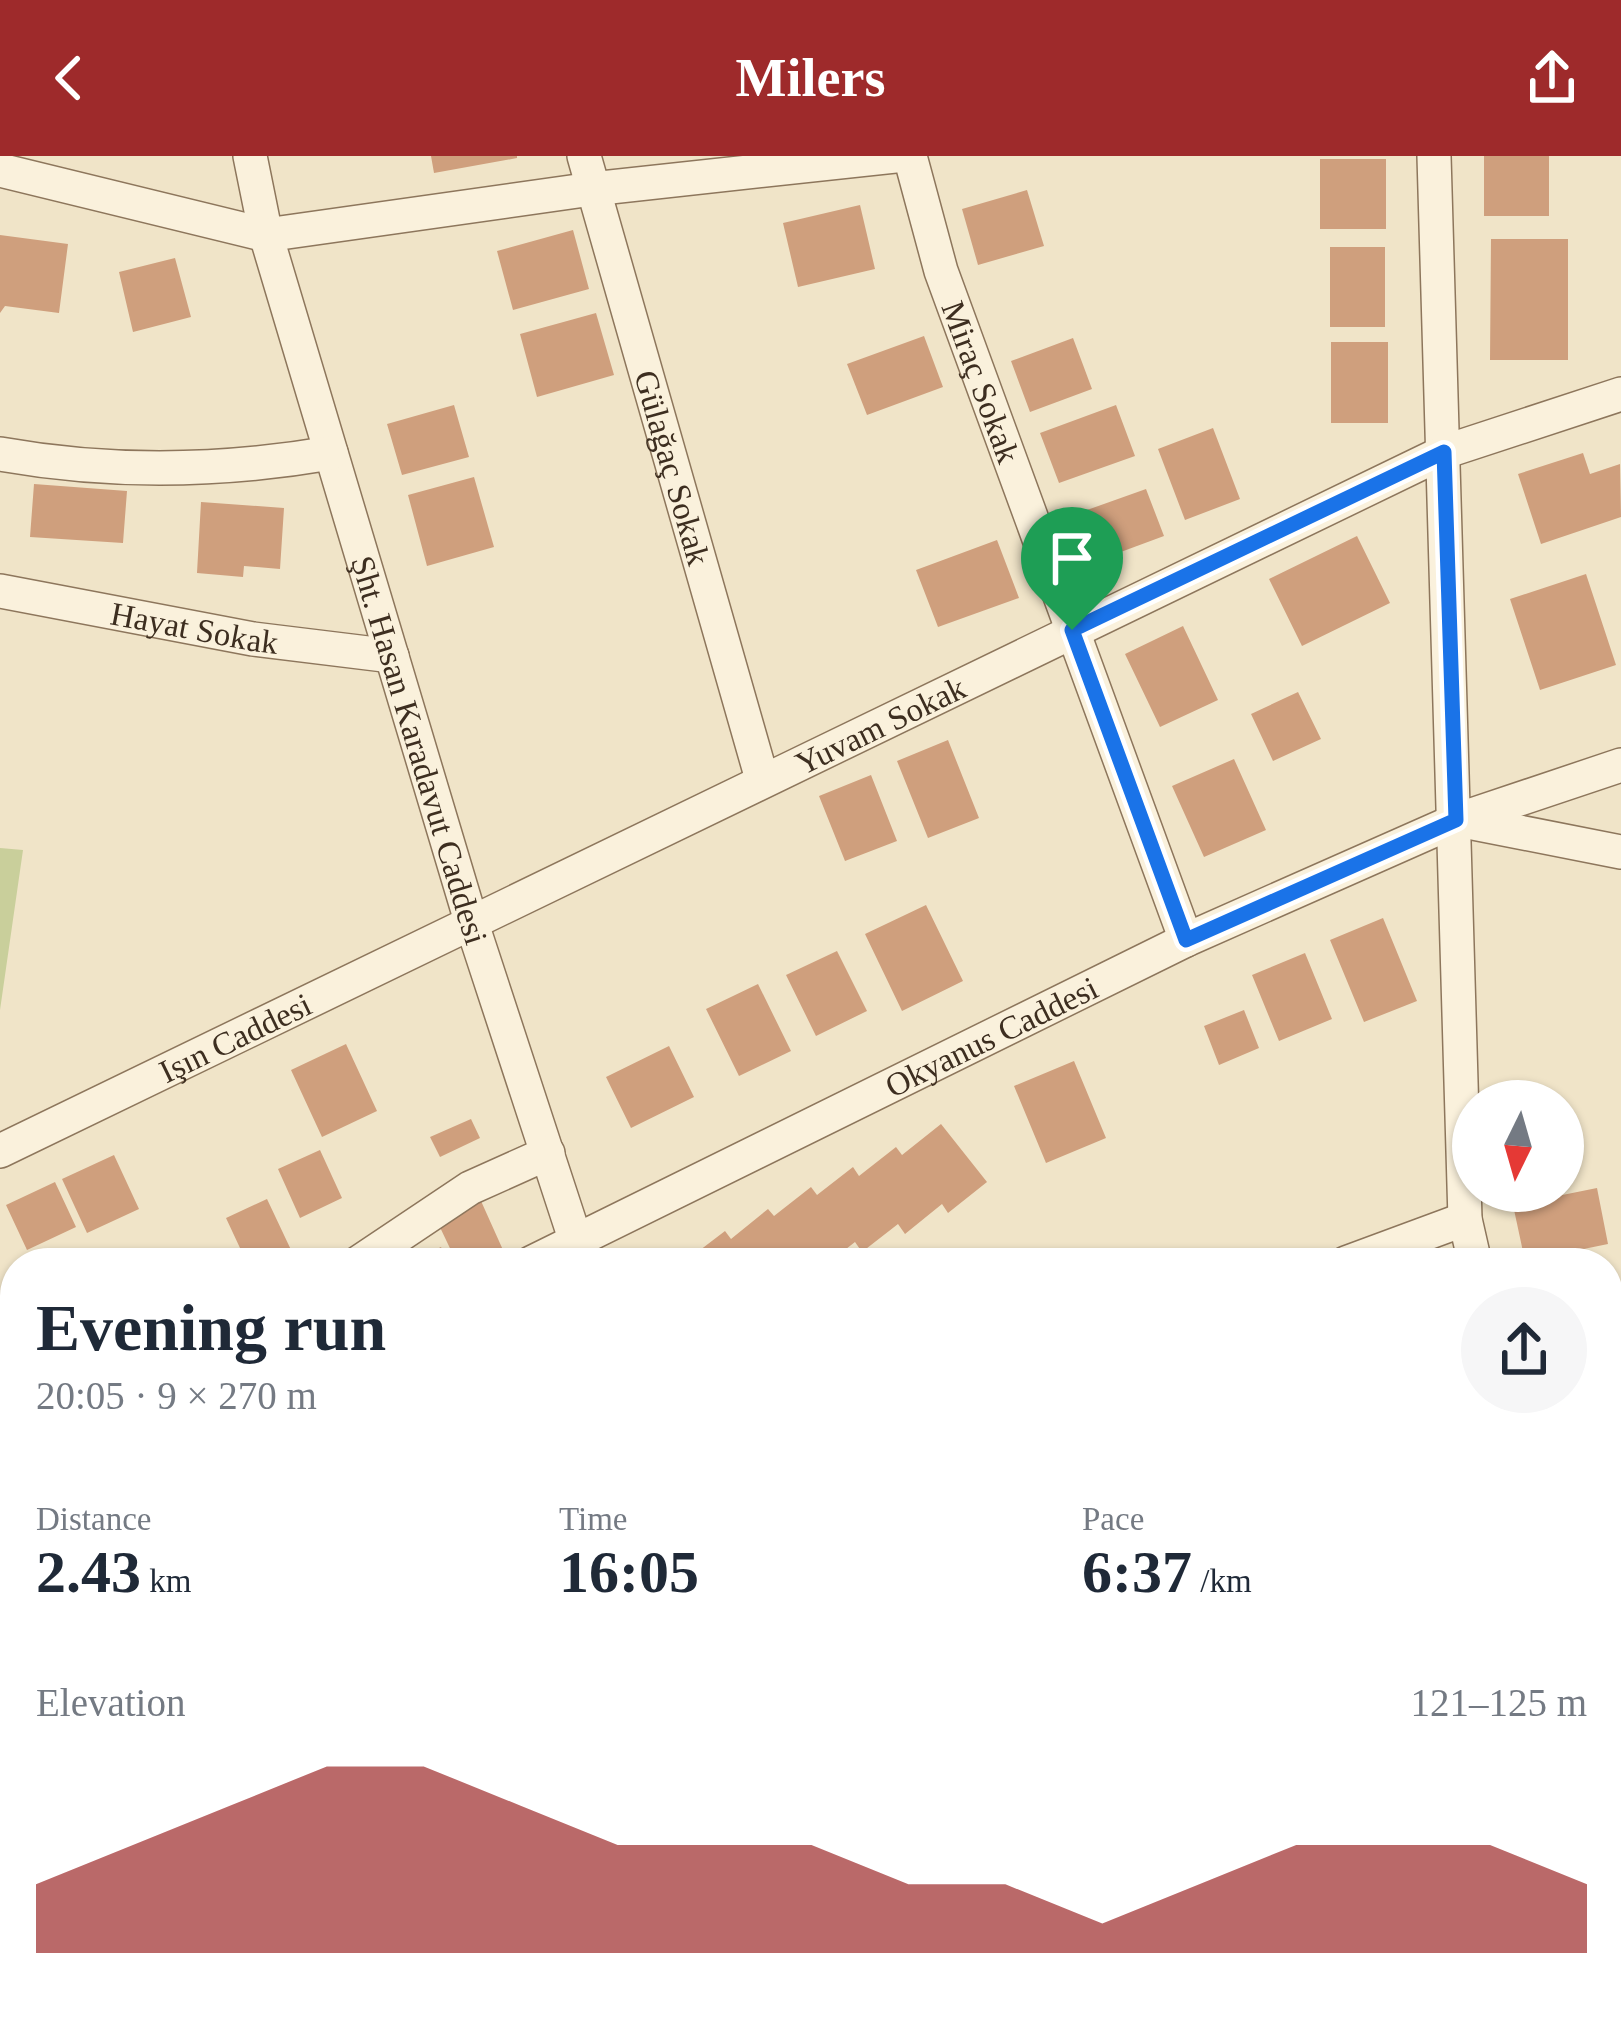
<!DOCTYPE html>
<html lang="en">
<head>
<meta charset="utf-8">
<style>
	:root { --surface:#fff; --page:#f6f6f7; --text:#1f2937; --muted:#747a83; --accent:#9e2a2b }
	body { margin:0; font-family:Georgia,serif; background:var(--page); color:var(--text); height:100vh; display:flex; flex-direction:column; font-size:45px; white-space:nowrap }
	* { box-sizing:border-box; margin:0 }
	p { font-size:39px; color:var(--muted) }
	.icon { flex:none; width:66px; height:66px; fill:none; stroke:currentColor; stroke-width:2; stroke-linecap:round; stroke-linejoin:round }
	.map { position:relative; flex:1; overflow:hidden }
	.panel { position:absolute; left:0px; top:1092px; width:1623px; height:771px; display:flex; flex-direction:column; background:var(--surface); border-radius:48px 48px 0 0; box-shadow:0 3px 9px #0004 }
	.panel>* { flex:none }
	.needle { width:78px; rotate:185deg }
	.buttons { position:absolute; left:1452px; top:924px; display:grid; gap:24px }
	.buttons a { display:grid; place-items:center; width:132px; height:132px; border-radius:50%; background:var(--surface); box-shadow:0 3px 9px #0004; font-size:60px }
	.pin { position:absolute; display:grid; place-items:center; width:102px; height:102px; color:#fff; margin:-123px -51px; border-radius:50% 50% 50% 0; rotate:-45deg; box-shadow:0 0 12px #0007 }
	.pin .icon { rotate:45deg }
	.round { display:grid; place-items:center; flex:none; width:126px; height:126px; border-radius:63px; background:var(--page) }
	.headline { display:flex; align-items:center; justify-content:space-between; height:204px; padding:0 36px }
	h1 { font-size:66px; font-weight:700; line-height:90px }
	.metrics { display:grid; grid-template-columns:repeat(3,1fr); gap:18px; height:204px; padding:12px 36px }
	.metrics div { display:grid; align-content:center }
	.metrics b { font-size:60px; font-weight:700 }
	.metrics small { font-size:33px; font-weight:400 }
	.metrics p { font-size:33px }
	.chart { height:336px; padding:24px 36px }
	.chart p { display:flex; justify-content:space-between }
	.chart svg { width:100%; height:216px; margin-top:12px; fill:var(--accent); opacity:.7 }
	header { display:flex; justify-content:space-between; align-items:center; height:156px; padding:0 36px; background:var(--accent); color:#fff; font-size:54px; font-weight:700 }
	.map>svg:first-child { display:block }
	.green { fill:#c9cf9b }
	.building { fill:#cf9f7d }
	.lines { fill:none; stroke-linecap:round; stroke-linejoin:round }
	.minor-casing { stroke:#8d765c; stroke-width:36 }
	.minor { stroke:#faf1dc; stroke-width:33 }
	.route-casing { stroke:#fff; stroke-width:24 }
	.route { stroke:#1a73e8; stroke-width:15 }
	.labels { text-anchor:middle; stroke-width:9; stroke-linejoin:round; paint-order:stroke }
	.street-label { font-size:33px; fill:#3d2e20; stroke:#f7eed8 }
</style>
</head>
<body>
<header><svg class="icon" aria-label="back" viewBox="0 0 24 24"><path d="M15 5l-7 7 7 7"/></svg>Milers<svg class="icon" aria-label="share" viewBox="0 0 24 24"><path d="M12 15V3M7 8l5-5 5 5M5 13v7h14v-7"/></svg></header>
<div class="map">
<svg width="1621" height="1861" viewBox="0 0 1621 1861">
	<rect width="100%" height="100%" fill="#f0e4c8"/>
	<!-- green -->
	<path class="green" d="M0 692 23 694 0 854Z
		M1608 1487 1621 1505V1861H1411L1406 1848H1608Z"/>
	<!-- building -->
	<path class="building" d="M431 0H517V2L434 17Z
		M1484 0H1549V60H1484Z
		M1320 3H1386V73H1320Z
		M1027 34 1044 90 978 109 962 53Z
		M860 49 875 113 798 131 783 67Z
		M573 74 589 133 513 154 497 95Z
		M0 79 68 88 59 157 5 150 0 157Z
		M1491 83H1568V204H1490Z
		M1330 91H1385V171H1330Z
		M175 102 191 161 133 176 119 116Z
		M596 157 614 219 537 241 520 178Z
		M924 180 943 231 867 259 847 208Z
		M1073 182 1092 233 1030 256 1011 205Z
		M1331 186H1388V267H1331Z
		M454 249 469 301 402 319 387 268Z
		M1116 249 1135 300 1059 327 1040 277Z
		M1213 272 1240 343 1185 364 1158 293Z
		M1583 297 1590 318 1620 308 1621 361 1541 388 1518 318Z
		M474 321 494 391 427 410 408 339Z
		M34 328 127 335 123 387 30 381Z
		M1146 333 1164 380 1091 407 1073 359Z
		M201 346 284 352 280 413 244 410 243 421 197 417Z
		M1357 380 1390 447 1302 490 1269 423Z
		M997 384 1019 442 938 471 916 414Z
		M1586 418 1616 509 1540 534 1510 443Z
		M1183 470 1218 544 1160 571 1125 498Z
		M1298 536 1321 583 1273 605 1251 558Z
		M948 584 979 662 928 682 897 605Z
		M1234 603 1266 674 1204 701 1172 630Z
		M871 619 897 685 845 705 819 640Z
		M926 749 963 825 902 855 865 778Z
		M1383 762 1417 845 1364 866 1330 784Z
		M837 795 867 855 816 880 786 819Z
		M1305 797 1332 863 1279 885 1252 819Z
		M758 828 791 895 739 920 706 853Z
		M1244 854 1259 892 1219 909 1204 870Z
		M346 888 377 955 322 981 291 914Z
		M669 890 694 941 631 972 606 921Z
		M1074 905 1106 982 1046 1007 1014 930Z
		M471 963 480 982 440 1001 430 981Z
		M941 968 987 1026 948 1057 942 1048 905 1078 898 1068 862 1096 855 1086 828 1107 687 1104 725 1075 731 1083 768 1053 774 1060 811 1031 817 1039 853 1011 859 1020 896 991 902 999Z
		M320 994 342 1042 300 1062 278 1013Z
		M114 999 139 1053 87 1077 62 1023Z
		M55 1026 76 1071 27 1094 6 1049Z
		M1597 1032 1608 1088 1525 1105 1513 1049Z
		M267 1043 292 1096 269 1107H247L226 1062Z
		M481 1045 503 1094 474 1107H457L437 1065Z
		M441 1091 448 1107H407Z
		M15 1699V1751L8 1756 0 1744V1709Z
		M13 1781 15 1848H30L4 1861 0 1790Z
		M200 1848H243L248 1856 209 1861Z
		M319 1848H390L370 1861H328Z
		M678 1848H713L720 1861H653Z
		M1162 1848H1224L1229 1861H1167Z
		M1243 1848H1293L1296 1856 1248 1861Z
		M901 1851 986 1858V1861H900Z"/>
	<g class="lines">
		<defs>
			<g id="minor">
				<path id="s1" d="M250 0 266 79 471 765 583 1107"/>
				<path id="s2" d="M584 0 762 623"/>
				<path id="s3" d="M910 0 941 115 1186 784"/>
				<path d="M1434 0 1465 1063 1475 1107"/>
				<path d="M0 14 266 79 592 33 895 0"/>
				<path d="M0 298C112 318 220 316 331 297"/>
				<path id="s4" d="M0 435 253 483 392 500"/>
				<path d="M1458 664 1621 696"/>
				<path id="s5" d="M0 995 1444 296 1621 238"/>
				<path d="M358 1107 470 1032 548 997"/>
				<path id="s6" d="M531 1107 1186 784 1457 664 1621 609"/>
				<path d="M1346 1107 1465 1063"/>
				<path d="M0 1285 15 1278"/>
				<path d="M1608 1394 1621 1389"/>
				<path d="M0 1441 15 1431"/>
				<path d="M1608 1487 1621 1505"/>
				<path d="M0 1649 15 1639"/>
				<path d="M1608 1794 1621 1789"/>
				<path d="M292 1848 301 1861"/>
				<path d="M519 1848 528 1861"/>
				<path d="M784 1848 787 1861"/>
				<path d="M566 1861 593 1848"/>
				<path d="M1440 1861 1472 1848"/>
			</g>
		</defs>
		<!-- minor casing -->
		<use href="#minor" class="minor-casing"/>
		<!-- minor -->
		<use href="#minor" class="minor"/>
	</g>
	<g class="lines">
		<defs>
			<path id="route" d="M1444 296 1456 664 1186 784 1072 474Z"/>
		</defs>
		<!-- route casing -->
		<use href="#route" class="route-casing"/>
		<!-- route -->
		<use href="#route" class="route"/>
	</g>
	<g class="labels">
		<!-- street labels -->
		<g class="street-label">
			<text dy="12" stroke="none"><textPath href="#s3" startOffset="237">Miraç Sokak</textPath></text>
			<text dy="12" stroke="none"><textPath href="#s2" startOffset="324">Gülağaç Sokak</textPath></text>
			<text dy="12" stroke="none"><textPath href="#s4" startOffset="198">Hayat Sokak</textPath></text>
			<text dy="12" stroke="none"><textPath href="#s5" startOffset="978">Yuvam Sokak</textPath></text>
			<text dy="12" stroke="none"><textPath href="#s1" startOffset="618">Şht. Hasan Karadavut Caddesi</textPath></text>
			<text dy="12" stroke="none"><textPath href="#s6" startOffset="513">Okyanus Caddesi</textPath></text>
			<text dy="12" stroke="none"><textPath href="#s5" startOffset="261">Işın Caddesi</textPath></text>
		</g>
	</g>
</svg>
<div class="buttons">
<a><svg class="needle" viewBox="-14 -14 28 28"><path d="M0-13l5 13h-10z" fill="#e53935"/><path d="M0 13l5-13h-10z" fill="#747a83"/></svg></a>
</div>
<div class="pin" style="left:1072px;top:474px;background:#1e9e55"><svg class="icon" aria-label="arrive" viewBox="0 0 24 24"><path d="M6 21V4h12l-3 4 3 4H6"/></svg></div>
<section class="panel">
<div class="headline"><div><h1>Evening run</h1><p>20:05 · 9 × 270 m</p></div><a class="round"><svg class="icon" aria-label="share" viewBox="0 0 24 24"><path d="M12 15V3M7 8l5-5 5 5M5 13v7h14v-7"/></svg></a></div>
<div class="metrics">
<div><p>Distance</p><b>2.43<small> km</small></b></div>
<div><p>Time</p><b>16:05</b></div>
<div><p>Pace</p><b>6:37<small> /km</small></b></div>
</div>
<div class="chart"><p><span>Elevation</span>121–125 m</p>
<svg viewBox="0 0 160 44" preserveAspectRatio="none"><path d="M0 44V30L10 22L20 14L30 6L40 6L50 14L60 22L70 22L80 22L90 30L100 30L110 38L120 30L130 22L140 22L150 22L160 30V44z"/></svg>
</div>
</section>
</div>
</body>
</html>
